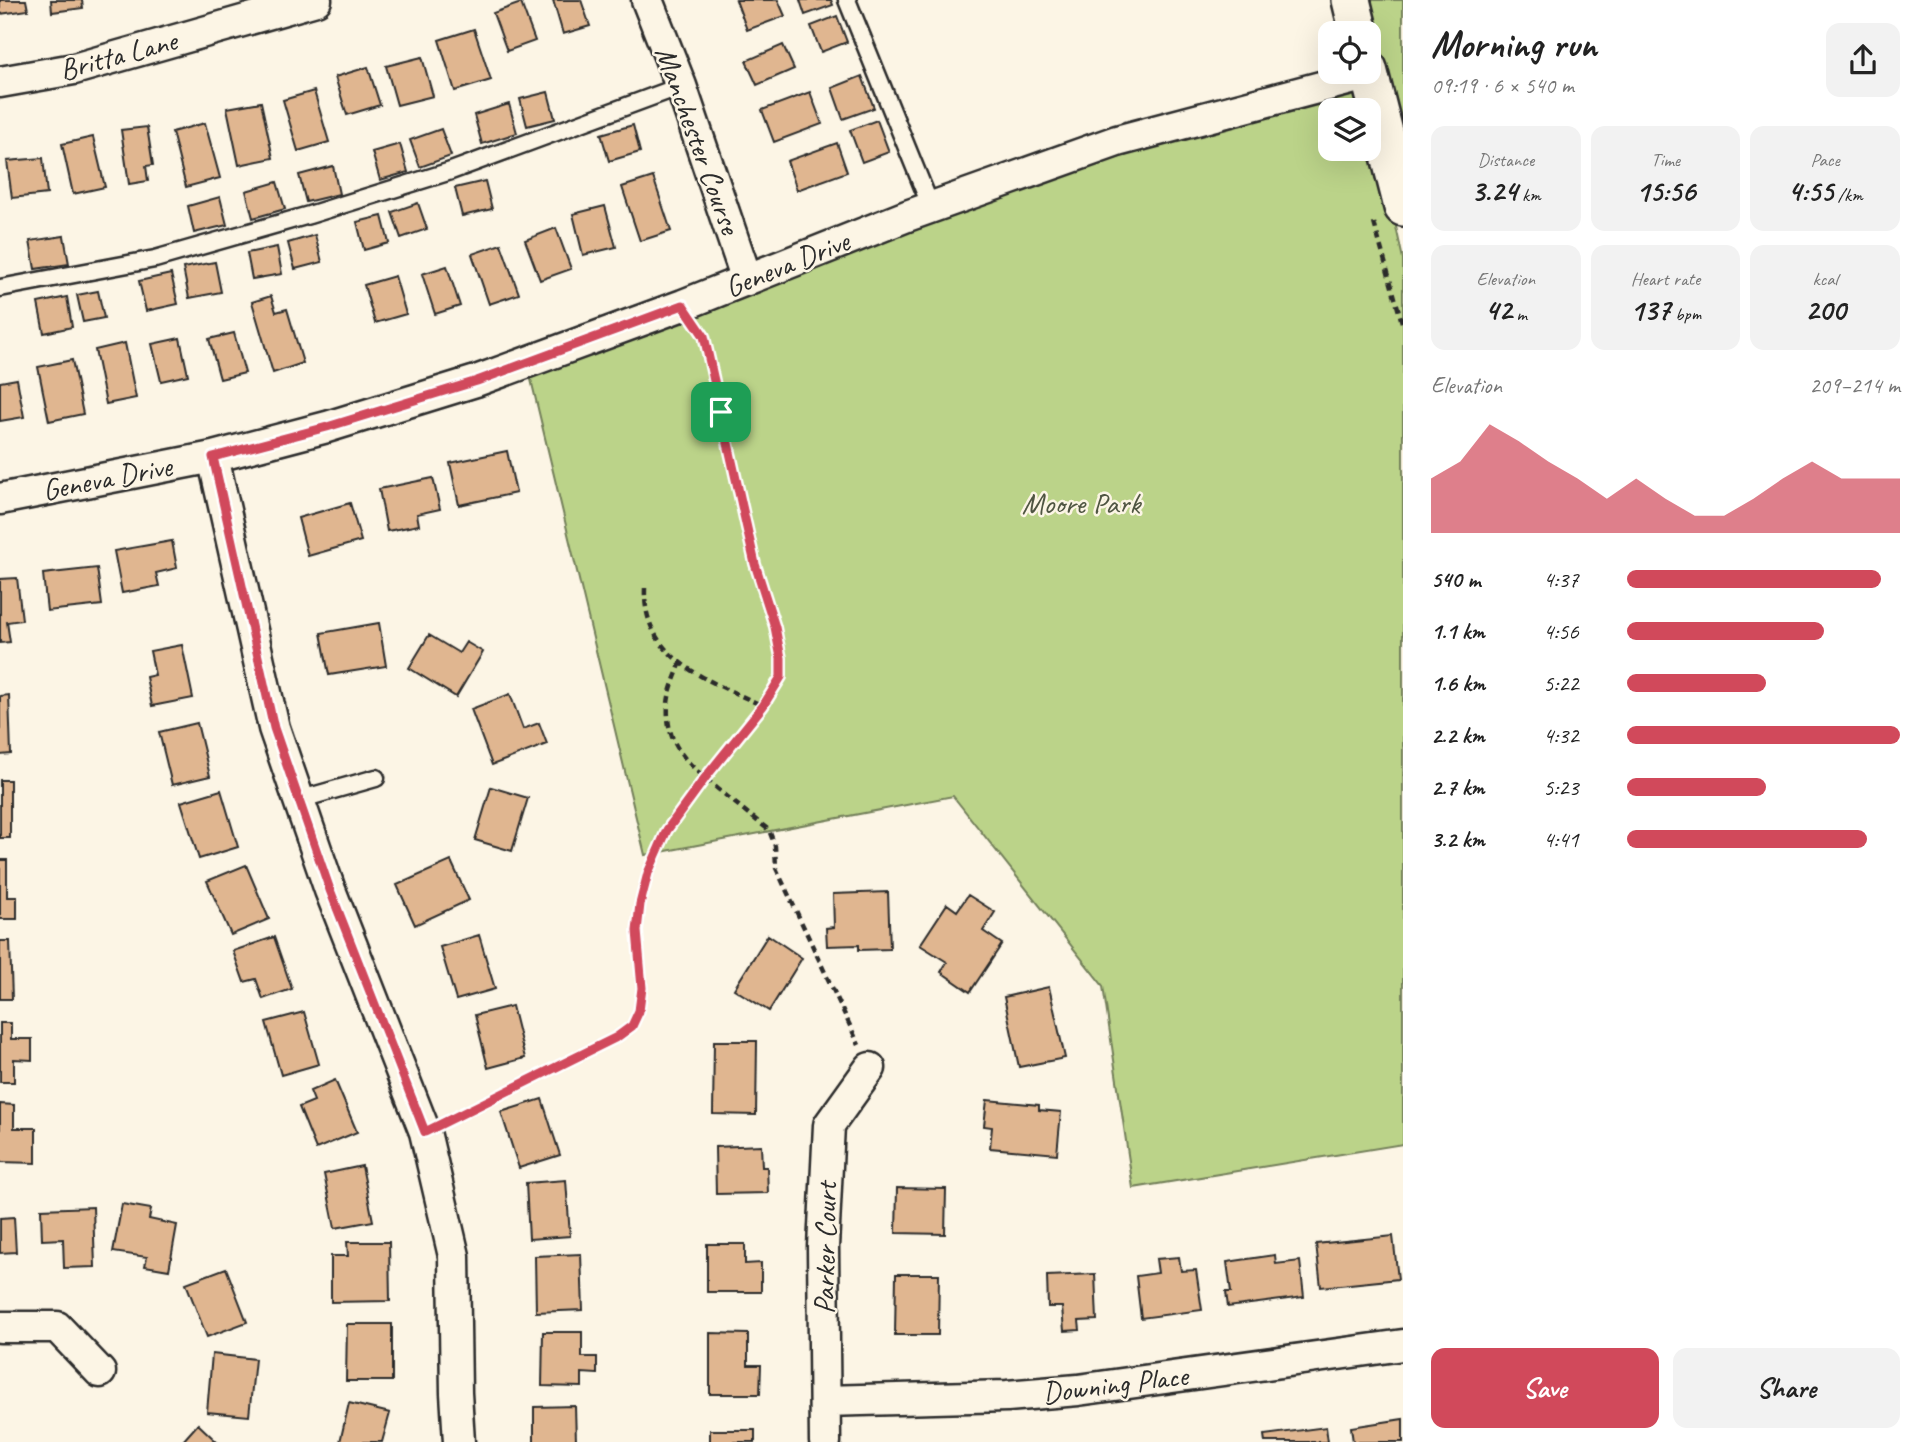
<!DOCTYPE html>
<html lang="en">
<head>
<meta charset="utf-8">
<style>
	:root { --surface:#fff; --page:#f2f2f2; --text:#222; --muted:#767676; --accent:#d1495b }
	body { margin:0; font-family:Caveat,sans-serif; background:var(--page); color:var(--text); height:100vh; display:flex; flex-direction:column; font-size:26px; white-space:nowrap }
	* { box-sizing:border-box; margin:0 }
	p { font-size:23px; color:var(--muted) }
	.icon { flex:none; width:38px; height:38px; fill:none; stroke:currentColor; stroke-width:2; stroke-linecap:round; stroke-linejoin:round }
	.map { position:relative; flex:1; overflow:hidden }
	.side { display:flex; flex-direction:column; background:var(--surface); width:525px }
	.side>* { flex:none }
	.fabs { position:absolute; left:1318px; top:21px; display:grid; gap:14px }
	.fabs a { display:grid; place-items:center; width:63px; height:63px; border-radius:14px; background:var(--surface); box-shadow:0 7px 28px #0002; font-size:35px }
	.pin { position:absolute; display:grid; place-items:center; width:60px; height:60px; color:#fff; margin:-30px; border-radius:14px; box-shadow:0 4px 10px #0006 }
	.round { display:grid; place-items:center; flex:none; width:74px; height:74px; border-radius:14px; background:var(--page) }
	.headline { display:flex; align-items:center; justify-content:space-between; height:119px; padding:0 28px }
	h1 { font-size:38px; font-weight:700; line-height:52px }
	.figures { display:grid; grid-template-columns:repeat(3,1fr); gap:10px; height:119px; padding:7px 28px }
	.figures div { display:grid; align-content:center; border-radius:14px; background:var(--page); text-align:center }
	.figures b { font-size:30px; font-weight:700 }
	.figures small { font-size:19px; font-weight:400 }
	.figures p { font-size:19px }
	.chart { height:196px; padding:14px 28px }
	.chart p { display:flex; justify-content:space-between }
	.chart svg { width:100%; height:126px; margin-top:7px; fill:var(--accent); opacity:.7 }
	.action { display:flex; gap:14px; margin-top:auto; padding:14px 28px }
	.action a { flex:1; height:80px; border-radius:14px; background:var(--accent); color:#fff; font-size:28px; font-weight:700; line-height:80px; text-align:center }
	.action a+a { background:var(--page); color:var(--text) }
	ul { padding:0 28px; list-style:none; font-size:23px }
	li { display:grid; grid-template-columns:112px 84px 1fr; align-items:center; height:52px }
	li i { height:18px; border-radius:9px; background:var(--accent) }
	main { display:flex; flex:1; min-height:0 }
	.map>svg:first-child { display:block }
	.green { fill:#bbd389; stroke:#737f5a; stroke-width:2; fill-rule:evenodd }
	.building { fill:#e0b690; stroke:#2b2b2b; stroke-width:2 }
	.lines { fill:none; stroke-linecap:round; stroke-linejoin:round }
	.service-casing { stroke:#2b2b2b; stroke-width:21 }
	.minor-casing { stroke:#2b2b2b; stroke-width:35 }
	.tertiary-casing { stroke:#2b2b2b; stroke-width:42 }
	.path { stroke:#2b2b2b; stroke-width:4.5; stroke-dasharray:7 5; stroke-linecap:butt }
	.service { stroke:#fcf5e5; stroke-width:16 }
	.minor { stroke:#fcf5e5; stroke-width:30 }
	.tertiary { stroke:#fcf5e5; stroke-width:37 }
	.route-casing { stroke:#fff; stroke-width:14 }
	.route { stroke:#d1495b; stroke-width:9 }
	.labels { text-anchor:middle; stroke-width:5; stroke-linejoin:round; paint-order:stroke }
	.street-label { font-size:30px; fill:#2b2b2b; stroke:#fcf5e5 }
	.park-label { font-size:30px; fill:#4f5542; stroke:#fcf5e5 }
</style>
</head>
<body>
<main>
<div class="map">
<svg width="1403" height="1442" viewBox="0 0 1403 1442">
	<rect width="100%" height="100%" fill="#fcf5e5"/>
	<filter id="ink" filterUnits="userSpaceOnUse"><feTurbulence type="fractalNoise" baseFrequency=".0143" numOctaves="2"/><feDisplacementMap in="SourceGraphic" scale="14" xChannelSelector="R" yChannelSelector="G"/><feConvolveMatrix kernelMatrix="1 2 1 2 8 2 1 2 1" color-interpolation-filters="sRGB"/></filter>
	<g filter="url(#ink)">
		<!-- green -->
		<path class="green" d="M1356 0H1403V200L1369 54 1368 33Z
			M1365 83 1403 259V1144L1133 1188 1103 986 953 796 645 855 529 371 935 213ZM1330 110H1368V149H1330Z"/>
		<!-- building -->
		<path class="building" d="M0 0H26L28 10 0 14Z
			M51 0H82L83 8 52 12Z
			M553 0H581L590 26 563 34Z
			M736 0H778L785 16 747 30Z
			M800 0H831L833 5 805 15Z
			M521 3 535 41 507 51 493 13Z
			M837 16 847 42 821 52 811 26Z
			M474 29 491 80 455 91 439 40Z
			M783 45 794 69 757 85 746 61Z
			M422 57 433 96 397 105 386 66Z
			M368 67 380 105 347 115 335 77Z
			M862 76 874 108 843 119 832 88Z
			M314 91 329 142 298 151 283 100Z
			M548 92 555 119 527 126 520 99Z
			M810 92 822 124 774 142 762 110Z
			M261 102 273 158 239 165 227 108Z
			M509 104 517 133 482 144 474 115Z
			M877 120 889 152 862 162 850 130Z
			M205 123 220 178 186 187 172 132Z
			M633 125 640 152 609 161 601 134Z
			M147 127 153 165 146 166 148 181 129 184 121 130Z
			M441 129 451 156 420 167 410 140Z
			M93 137 105 187 73 194 62 144Z
			M837 143 847 172 797 190 787 161Z
			M400 144 408 172 380 180 372 152Z
			M43 158 47 194 12 198 7 161Z
			M333 166 339 194 306 202 299 175Z
			M653 177 671 231 640 241 622 187Z
			M485 181 492 209 462 216 455 188Z
			M277 182 285 209 253 218 246 191Z
			M220 197 227 225 194 233 188 206Z
			M418 203 427 229 401 238 392 212Z
			M605 206 616 247 583 255 573 214Z
			M382 216 389 243 364 250 357 222Z
			M556 228 571 269 540 280 525 240Z
			M315 235 322 262 295 269 288 243Z
			M64 236 69 264 35 269 30 241Z
			M501 244 519 294 489 304 472 254Z
			M277 247 282 274 252 279 247 253Z
			M215 262 221 292 189 298 183 268Z
			M447 266 460 306 435 314 422 274Z
			M171 274 178 304 146 311 139 281Z
			M395 276 406 314 375 323 364 285Z
			M98 291 104 318 83 322 77 295Z
			M271 296 276 312 287 309 303 363 273 373 252 302Z
			M67 297 72 327 44 333 38 303Z
			M234 333 245 373 220 379 209 339Z
			M180 338 188 375 161 381 152 344Z
			M125 343 136 398 106 404 95 350Z
			M72 360 83 414 49 421 38 367Z
			M17 379 24 417 0 421V382Z
			M507 451 516 493 459 505 450 463Z
			M433 478 440 509 417 514 419 525 387 531 379 489Z
			M350 503 361 541 308 556 298 518Z
			M172 541 177 568 156 573 159 586 122 593 114 551Z
			M97 568 102 605 47 611 43 574Z
			M17 578 22 620 7 622 10 642 0 643V579Z
			M379 623 386 666 329 675 321 633Z
			M429 635 459 653 466 642 483 652 456 697 409 668Z
			M182 645 193 698 152 706 146 677 155 675 150 651Z
			M510 694 523 729 539 723 547 744 492 765 471 709Z
			M9 695 11 754 0 755V696Z
			M197 723 210 776 172 785 159 732Z
			M0 780H10V838H0Z
			M491 787 528 798 512 851 475 840Z
			M221 790 238 847 199 859 181 802Z
			M0 860H7V897H17V919H0Z
			M451 861 469 900 415 925 397 885Z
			M246 865 269 919 231 935 207 881Z
			M888 892 890 949 859 950V945L827 946 826 928 834 927 833 894Z
			M968 895 995 912 983 931 1002 944 970 992 941 972 947 962 920 945 947 904 957 911Z
			M479 935 495 989 456 1000 440 947Z
			M768 935 802 958 769 1011 734 989Z
			M274 937 292 989 263 999 256 979 244 982 233 951Z
			M0 941H10L12 999H0Z
			M1049 987 1065 1058 1019 1067 1004 997Z
			M512 1006 525 1058 488 1068 475 1015Z
			M304 1012 319 1064 281 1075 266 1022Z
			M0 1023H11V1039H32V1060L14 1059V1082H0Z
			M714 1041H757L756 1115 713 1114Z
			M335 1080 357 1132 316 1149 299 1107 314 1101 310 1091Z
			M542 1099 560 1155 519 1168 501 1112Z
			M987 1100 1039 1105V1110L1061 1112 1057 1154 990 1148 992 1127 984 1126Z
			M0 1104 14 1105V1128H36V1163L0 1162Z
			M761 1145 762 1167H767L768 1193 716 1194 715 1147Z
			M362 1166 373 1221 335 1228 324 1174Z
			M566 1180 570 1236 529 1239 526 1183Z
			M897 1188 946 1189 945 1234 896 1233Z
			M122 1204 151 1209 149 1219 177 1225 169 1270 145 1266 147 1257 113 1252Z
			M93 1207 95 1267 64 1268 63 1239 42 1240 41 1209Z
			M14 1217 16 1252 0 1253V1218Z
			M1393 1236 1398 1279 1321 1287 1316 1244Z
			M347 1242H389L390 1301 331 1302V1256H348Z
			M707 1244H745V1264L761 1263V1292H707Z
			M581 1254 583 1310 536 1312 535 1256Z
			M1275 1255 1276 1264 1300 1261 1304 1297 1228 1307 1226 1292H1231L1227 1262Z
			M1179 1257 1181 1271 1196 1270 1202 1310 1141 1318 1136 1276 1158 1273 1156 1259Z
			M226 1268 247 1322 207 1337 186 1283Z
			M896 1274H939L938 1335H895Z
			M1095 1274 1097 1320 1079 1321 1080 1330 1064 1331 1062 1307H1048L1047 1276Z
			M347 1324H392V1381H346Z
			M543 1332H582V1357H597V1374L582 1373V1387L542 1386Z
			M710 1333 748 1334V1365H761L760 1394H710Z
			M212 1354 255 1359 249 1416 207 1412Z
			M349 1403 390 1413 382 1442H340Z
			M575 1406 576 1442H534V1407Z
			M1403 1419V1442H1353L1351 1427Z
			M198 1424 217 1442H182Z
			M1326 1427 1328 1442H1265L1264 1435Z
			M710 1430H755V1442H710Z"/>
		<g class="lines">
			<defs>
				<path id="service" d="M847 0 931 207
					M0 288 155 259 309 215 451 171 681 86
					M298 800 376 778"/>
				<path id="minor" d="M647 0 681 86 747 280
					M0 82 74 69 316 0
					M213 457 274 728 330 890 425 1132 454 1256 456 1393 459 1442
					M0 499 213 457 327 427 476 381 683 305 907 216 1117 141 1370 74
					M0 1327H57L100 1372
					M825 1401 1007 1396 1078 1390 1403 1345
					M825 1442 823 1247 829 1125 870 1068"/>
				<path id="tertiary" d="M1351 0 1359 33
					M1368 69 1403 207"/>
			</defs>
			<!-- service casing -->
			<use href="#service" class="service-casing"/>
			<!-- minor casing -->
			<use href="#minor" class="minor-casing"/>
			<!-- tertiary casing -->
			<use href="#tertiary" class="tertiary-casing"/>
			<!-- path -->
			<path class="path" d="M1374 223 1403 326
				M645 588C642 660 709 680 763 706
				M681 662C676 676 669 690 668 704 665 747 689 764 718 789 735 803 752 817 769 830L775 846 776 868 859 1045
				M448 1120 617 1037C623 1033 630 1029 633 1023 650 996 636 960 638 929 638 910 642 890 648 872 667 819 707 776 742 732 751 721 778 690 781 676 787 651 762 590 755 563 736 489 721 412 704 336L699 328"/>
			<!-- service -->
			<use href="#service" class="service"/>
			<!-- minor -->
			<use href="#minor" class="minor"/>
			<!-- tertiary -->
			<use href="#tertiary" class="tertiary"/>
		</g>
	</g>
	<g class="lines" filter="url(#ink)">
		<defs>
			<path id="route" d="M683 305 704 336 755 564 775 627 781 658V677L763 706 705 778 667 830 648 873 640 904 637 931 642 988 639 1011 632 1026 617 1037 425 1132 330 890 274 728 213 457 327 427 477 381Z"/>
		</defs>
		<!-- route casing -->
		<use href="#route" class="route-casing"/>
		<!-- route -->
		<use href="#route" class="route"/>
	</g>
	<g class="labels">
		<!-- street labels -->
		<g class="street-label">
			<text transform="translate(118 55) rotate(-15)" y="10">Britta Lane</text>
			<text transform="translate(698 140) rotate(70)" y="10">Manchester Course</text>
			<text transform="translate(787 264) rotate(-22)" y="10">Geneva Drive</text>
			<text transform="translate(107 478) rotate(-11)" y="10">Geneva Drive</text>
			<text transform="translate(825 1248) rotate(-89)" y="10">Parker Court</text>
			<text transform="translate(1115 1384) rotate(-7)" y="10">Downing Place</text>
		</g>
		<!-- park labels -->
		<g class="park-label">
			<text x="1081" y="513">Moore Park</text>
		</g>
	</g>
</svg>
<div class="fabs">
<a><svg class="icon" aria-label="locate" viewBox="0 0 24 24"><circle cx="12" cy="12" r="6"/><path d="M12 2v4M12 18v4M2 12h4M18 12h4"/></svg></a>
<a><svg class="icon" aria-label="layers" viewBox="0 0 24 24"><path d="M12 4l9 5-9 5-9-5zM3 14l9 5 9-5"/></svg></a>
</div>
<div class="pin" style="left:721px;top:412px;background:#1e9e55"><svg class="icon" aria-label="arrive" viewBox="0 0 24 24"><path d="M6 21V4h12l-3 4 3 4H6"/></svg></div>
</div>
<section class="side">
<div class="headline"><div><h1>Morning run</h1><p>09:19 · 6 × 540 m</p></div><a class="round"><svg class="icon" aria-label="share" viewBox="0 0 24 24"><path d="M12 15V3M7 8l5-5 5 5M5 13v7h14v-7"/></svg></a></div>
<div class="figures">
<div><p>Distance</p><b>3.24<small> km</small></b></div>
<div><p>Time</p><b>15:56</b></div>
<div><p>Pace</p><b>4:55<small> /km</small></b></div>
</div>
<div class="figures">
<div><p>Elevation</p><b>42<small> m</small></b></div>
<div><p>Heart rate</p><b>137<small> bpm</small></b></div>
<div><p>kcal</p><b>200</b></div>
</div>
<div class="chart"><p><span>Elevation</span>209–214 m</p>
<svg viewBox="0 0 160 44" preserveAspectRatio="none"><path d="M0 44V25L10 19L20 6L30 12L40 19L50 25L60 32L70 25L80 32L90 38L100 38L110 32L120 25L130 19L140 25L150 25L160 25V44z"/></svg>
</div>
<ul>
<li><b>540 m</b>4:37<i style="width:93%"></i></li>
<li><b>1.1 km</b>4:56<i style="width:72%"></i></li>
<li><b>1.6 km</b>5:22<i style="width:51%"></i></li>
<li><b>2.2 km</b>4:32<i style="width:100%"></i></li>
<li><b>2.7 km</b>5:23<i style="width:51%"></i></li>
<li><b>3.2 km</b>4:41<i style="width:88%"></i></li>
</ul>
<div class="action"><a>Save</a><a>Share</a></div>
</section>
</main>
</body>
</html>
